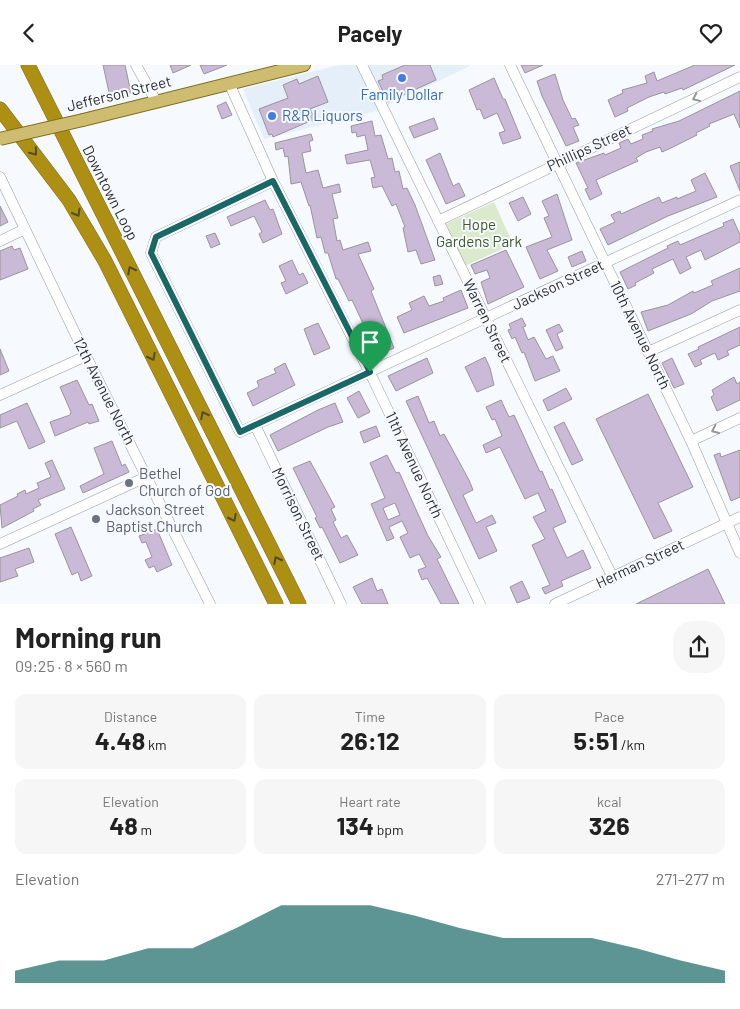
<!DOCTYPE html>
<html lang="en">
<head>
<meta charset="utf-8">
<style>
	:root { --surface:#fff; --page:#f6f6f6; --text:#222; --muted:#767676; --accent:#196767 }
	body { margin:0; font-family:Barlow,sans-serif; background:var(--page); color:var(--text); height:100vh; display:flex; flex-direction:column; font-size:19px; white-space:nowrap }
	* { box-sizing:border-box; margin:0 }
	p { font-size:16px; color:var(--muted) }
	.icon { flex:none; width:28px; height:28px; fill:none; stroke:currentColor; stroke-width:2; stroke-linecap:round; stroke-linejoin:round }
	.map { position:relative; height:539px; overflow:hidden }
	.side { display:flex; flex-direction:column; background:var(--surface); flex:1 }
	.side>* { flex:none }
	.pin { position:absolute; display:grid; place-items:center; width:42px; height:42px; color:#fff; margin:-51px -21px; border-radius:50% 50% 50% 0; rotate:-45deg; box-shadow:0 0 5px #0007 }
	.pin .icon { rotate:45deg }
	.round { display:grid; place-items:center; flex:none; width:52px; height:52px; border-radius:20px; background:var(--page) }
	.summary { display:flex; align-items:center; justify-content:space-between; height:85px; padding:0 15px }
	h1 { font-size:28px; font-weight:700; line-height:38px }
	.figures { display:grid; grid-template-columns:repeat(3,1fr); gap:8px; height:85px; padding:5px 15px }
	.figures div { display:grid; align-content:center; border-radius:12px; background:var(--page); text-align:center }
	.figures b { font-size:25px; font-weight:700 }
	.figures small { font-size:14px; font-weight:400 }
	.figures p { font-size:14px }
	.chart { height:140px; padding:10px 15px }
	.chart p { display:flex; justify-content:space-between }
	.chart svg { width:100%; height:90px; margin-top:5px; fill:var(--accent); opacity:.7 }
	header { display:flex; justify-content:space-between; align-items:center; height:65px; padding:0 15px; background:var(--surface); font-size:22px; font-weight:700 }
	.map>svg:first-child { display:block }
	.built { fill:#e4effa }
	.green { fill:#dbeacd }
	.building { fill:#cab9d7; stroke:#98959b; fill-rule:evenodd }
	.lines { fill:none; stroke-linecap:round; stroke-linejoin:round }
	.minor-casing { stroke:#969ba0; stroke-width:11 }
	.major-casing { stroke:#806d1e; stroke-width:14 }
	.highway-casing { stroke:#806d1e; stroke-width:15 }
	.minor { stroke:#fff; stroke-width:10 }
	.major { stroke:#cebc71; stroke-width:12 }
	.highway { stroke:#ad8f13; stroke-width:14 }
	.major-bridge-casing { stroke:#806d1e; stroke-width:14; stroke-linecap:butt }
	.major-bridge { stroke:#cebc71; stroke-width:12 }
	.oneway { stroke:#969798 }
	.oneway2 { stroke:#534c29 }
	.route-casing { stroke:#fff; stroke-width:10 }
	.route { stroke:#196767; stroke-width:6 }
	.shop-dot { fill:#3f7fe0; stroke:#f6faff; stroke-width:2 }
	.worship-dot { fill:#6b7280; stroke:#f6faff; stroke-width:2 }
	.labels { text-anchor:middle; stroke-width:4; stroke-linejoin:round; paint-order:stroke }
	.street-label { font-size:15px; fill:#2d2f32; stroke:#f6faff }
	.shop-label { font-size:15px; fill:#366cbe; stroke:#f6faff }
	.park-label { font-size:15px; fill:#44592b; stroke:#f6faff }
	.worship-label { font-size:15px; fill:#5b616d; stroke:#f6faff; text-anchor:start }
</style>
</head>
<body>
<header><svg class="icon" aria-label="back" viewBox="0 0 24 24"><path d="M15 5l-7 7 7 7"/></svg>Pacely<svg class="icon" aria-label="heart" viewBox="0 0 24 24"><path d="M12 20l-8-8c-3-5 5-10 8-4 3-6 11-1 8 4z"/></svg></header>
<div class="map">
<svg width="740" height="539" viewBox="0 0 740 539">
	<rect width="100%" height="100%" fill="#f6faff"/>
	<!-- built -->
	<path class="built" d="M339 0H470V1L376 46 264 74 243 24Z"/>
	<!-- green -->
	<path class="green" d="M494 137 513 179 465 201 446 159Z"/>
	<!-- building -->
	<path class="building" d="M103 0H125L131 28 110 32Z
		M170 0H191L173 8Z
		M200 0H227L204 9Z
		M405 0H430L436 15 388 37 378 16 383 14 382 10Z
		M521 0H543L525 8Z
		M695 0H735L683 25 682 23 665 29 664 27 649 32 627 43 628 46 615 52 608 35 623 28 622 25 647 18 645 11 654 7 657 16Z
		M555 9 563 35 572 54 575 53 579 60 573 62 579 76 566 81 542 31 537 16Z
		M318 11 328 37 310 44 315 54 273 72 272 69 269 70 259 44 288 33 283 20 297 14 299 19Z
		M494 13 503 34H505L521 73 503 79 499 68 505 66 497 48 484 54 480 44 477 45 469 25Z
		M740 26V63L734 49 709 59 710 61 696 68 697 70 671 83 662 87 660 82 646 87 636 93 638 96 596 115 602 129 590 135 585 124 588 123 576 98 604 88 605 90 621 83 619 78 628 74 631 79 643 74 642 70 653 66 652 64 679 56Z
		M226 37 232 50 222 54 217 41Z
		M434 53 438 64 414 73 409 62Z
		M372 56 375 71 381 70 388 94 392 93 395 107 399 106 403 124 407 123 415 140 435 195 421 199 416 185 408 187 403 163 405 162 396 139 392 141 382 121 373 123 371 113 375 112 370 95 347 99 345 90 368 85 365 70 357 72 356 67 352 68 351 61Z
		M311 69 313 75 309 77 311 86 302 88 306 108 318 105 323 123 339 119 341 127 332 129 338 153 333 154 337 176 340 175 343 185 368 177 371 186 358 189 374 224 371 226 394 283 378 290 352 235 349 236 338 214H336L328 188H325L321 172 317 173 310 140 309 141 301 117 291 119 288 91 285 92 283 83 276 85 275 78Z
		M440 88 453 121 459 118 465 131 446 139 426 95Z
		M740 97V126L730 101Z
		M705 108 717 132 668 151 608 180 600 164 615 157 611 150 620 146 621 149 659 132 662 138 677 132V134L696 126 691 115Z
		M557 129 572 175 547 185 558 206 540 214 526 182 552 172 544 153 549 151 542 136Z
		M523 132 531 149 518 156 509 138Z
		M265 135 270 145 273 144 282 169 263 178 259 169 262 167 254 151 231 161 227 152Z
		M0 141 8 157 0 161Z
		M733 154 740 170V177L705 195 701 185 686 192 691 203 680 209 673 194 652 204 654 208 635 218 636 220 628 224 620 207 668 183 667 181 678 176 680 180 724 161 723 158Z
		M215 168 220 179 211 183 206 171Z
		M12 181 14 185 20 183 28 204 0 215V186Z
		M506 185 524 222 488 239 481 217 490 213 487 205 475 209 471 200Z
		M582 186 586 196 572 202 568 192Z
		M292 195 299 210 303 208 308 218 286 229 281 218 286 216 279 201Z
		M740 203V226L712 236 691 249 648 266 641 247 668 240 693 226 694 228 713 220 711 216Z
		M440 210 443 219 435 221 433 212Z
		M461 225 468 243 404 268 397 252 412 245 409 238 424 231 429 241 444 236 443 233Z
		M522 253 526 261 523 262 528 275 534 272 546 294 553 291 560 306 535 316 524 287 522 288 515 272 512 274 508 265 511 264 509 259Z
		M318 258 330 283 314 290 304 264Z
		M559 259 563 266 557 269 563 283 556 286 546 265Z
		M740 262V280L727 286 729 290 718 295 715 288 700 295 702 299 695 302 688 289 699 284 698 282Z
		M0 284 9 306 0 310Z
		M485 292 490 303 494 320 477 327 465 302Z
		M427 293 433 308 396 326 388 311Z
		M672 293 684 319 674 323 662 298Z
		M285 298 295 320 253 341 247 328 259 322 257 316 276 308 274 304Z
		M734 312 737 319 740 317V335L717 346 711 332 714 330 712 325Z
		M77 315 89 340 92 339 99 356 89 359 88 357 55 371 50 357 70 350 71 347 60 322Z
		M566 323 572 334 548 346 543 335Z
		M359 326 370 347 358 353 347 333Z
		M648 329 693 422 658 438 672 466 654 474 596 354Z
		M418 331 429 358 434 356 440 371 444 369 469 415 473 425 463 430 476 458 492 450 496 458 486 462 497 486 479 494 406 336Z
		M501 335 509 352 514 350 540 407 542 406 550 425 552 424 566 457 553 463 567 493 583 485 591 503 561 516 563 521 545 529 542 523 550 520 532 480 545 474 533 452 546 446 538 428 525 434 500 382 486 388 483 380 502 371 495 354 492 355 486 342Z
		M27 338 45 377 29 384 17 356 0 363V350Z
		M335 338 343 357 328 362 278 386 270 370 318 345Z
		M564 357 583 395 572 400 554 362Z
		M376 361 380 371 364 378 360 367Z
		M112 376 122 401 125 399 129 407 83 428 80 421 104 409 94 383Z
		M740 385V432L731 436 714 390 720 388 721 392Z
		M387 390 396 408 399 407 428 471 441 492 437 494 459 539H441L427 513 422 515 418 505 426 502 419 489 410 493 400 472 408 468 402 456 389 462 394 473 387 476 371 439 385 433 370 398ZM395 438 400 450 388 455 383 443Z
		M52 395 65 424 38 435 41 440 33 444 34 446 2 463 0 440 18 431 17 429 25 425 26 429 39 423 37 418 51 412 45 398Z
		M310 396 335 442 331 444 336 455 333 457 341 473 347 470 358 490 340 498 322 462 320 463 315 453 317 452 293 403Z
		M71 462 92 511 81 516 78 507 72 510 55 469Z
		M157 464 172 500 157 507 154 501 149 503 145 495 152 492 146 477 142 478 139 471Z
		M29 483 34 497 15 504 18 511 0 517V493Z
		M708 504 725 539H636Z
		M372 513 377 526 382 524 388 539H362L353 522Z
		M522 516 530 533 517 538 510 522Z"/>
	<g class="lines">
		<defs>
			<path id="minor" d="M136 0 156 36
				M362 0 613 513
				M510 0 691 376 740 488
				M229 18 273 116 373 314 480 539
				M0 112 86 291 210 539
				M273 116 156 172 151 188 240 367 740 135
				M438 156 740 12
				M0 176 25 164
				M648 287 740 245
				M0 330 86 291
				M255 360 341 539
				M691 376 740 353
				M0 479 146 412
				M555 539 740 452"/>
			<path id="major" d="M83 55 304 0"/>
			<path id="highway" d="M28 0 299 539
				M0 44 69 135 105 196 276 539"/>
		</defs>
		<!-- minor casing -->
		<use href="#minor" class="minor-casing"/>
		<!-- major casing -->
		<use href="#major" class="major-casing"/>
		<!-- highway casing -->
		<use href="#highway" class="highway-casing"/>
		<!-- minor -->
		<use href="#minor" class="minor"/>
		<!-- major -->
		<use href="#major" class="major"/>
		<!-- highway -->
		<use href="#highway" class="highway"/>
		<defs>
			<path id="major-bridge" d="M0 74 83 55"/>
		</defs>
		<!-- major-bridge casing -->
		<use href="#major-bridge" class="major-bridge-casing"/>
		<!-- major-bridge -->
		<use href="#major-bridge" class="major-bridge"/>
	</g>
	<!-- one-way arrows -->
	<defs><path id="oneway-chevron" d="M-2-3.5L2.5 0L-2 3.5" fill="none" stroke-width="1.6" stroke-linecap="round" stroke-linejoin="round" transform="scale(1.25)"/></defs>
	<g class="oneway">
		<use href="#oneway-chevron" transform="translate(696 33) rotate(155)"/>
		<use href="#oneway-chevron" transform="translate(715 365) rotate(155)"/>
	</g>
	<g class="oneway2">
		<use href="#oneway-chevron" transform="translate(34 87) rotate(51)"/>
		<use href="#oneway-chevron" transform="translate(77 148) rotate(60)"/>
		<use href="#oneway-chevron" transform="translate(131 205) rotate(-117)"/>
		<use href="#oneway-chevron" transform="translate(152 292) rotate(63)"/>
		<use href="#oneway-chevron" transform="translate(204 350) rotate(-117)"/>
		<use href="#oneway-chevron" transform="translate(233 453) rotate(63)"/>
		<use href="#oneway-chevron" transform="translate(277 495) rotate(-117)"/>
	</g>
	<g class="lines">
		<defs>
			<path id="route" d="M273 116 370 307 240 367 151 188 156 172Z"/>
		</defs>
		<!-- route casing -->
		<use href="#route" class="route-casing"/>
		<!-- route -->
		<use href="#route" class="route"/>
	</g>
	<!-- markers -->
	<g class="shop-dot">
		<circle cx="402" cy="13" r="5"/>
		<circle cx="272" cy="51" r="5"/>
	</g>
	<g class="worship-dot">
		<circle cx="129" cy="418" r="5"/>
		<circle cx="96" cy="454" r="5"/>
	</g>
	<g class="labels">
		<!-- street labels -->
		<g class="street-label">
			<text transform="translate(119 29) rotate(-14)" y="5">Jefferson Street</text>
			<text transform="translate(589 83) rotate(-25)" y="5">Phillips Street</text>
			<text transform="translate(110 128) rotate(63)" y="5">Downtown Loop</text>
			<text transform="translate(558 220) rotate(-25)" y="5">Jackson Street</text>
			<text transform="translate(487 256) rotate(64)" y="5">Warren Street</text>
			<text transform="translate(640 270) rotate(64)" y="5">10th Avenue North</text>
			<text transform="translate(104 326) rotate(63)" y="5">12th Avenue North</text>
			<text transform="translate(414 400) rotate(65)" y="5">11th Avenue North</text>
			<text transform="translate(298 449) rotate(64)" y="5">Morrison Street</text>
			<text transform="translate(640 499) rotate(-25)" y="5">Herman Street</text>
		</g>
		<!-- shop labels -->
		<g class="shop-label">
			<text x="402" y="35">Family Dollar</text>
			<text x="282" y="56" text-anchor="start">R&amp;R Liquors</text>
		</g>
		<!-- park labels -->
		<g class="park-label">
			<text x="479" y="165">Hope<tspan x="479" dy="17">Gardens Park</tspan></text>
		</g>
		<!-- worship labels -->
		<g class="worship-label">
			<text x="139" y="414">Bethel<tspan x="139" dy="17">Church of God</tspan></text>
			<text x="106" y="450">Jackson Street<tspan x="106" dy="17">Baptist Church</tspan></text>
		</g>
	</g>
</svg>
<div class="pin" style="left:370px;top:307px;background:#1e9e55"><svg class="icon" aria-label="arrive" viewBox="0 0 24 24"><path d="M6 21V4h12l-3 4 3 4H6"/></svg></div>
</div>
<section class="side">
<div class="summary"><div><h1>Morning run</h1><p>09:25 · 8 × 560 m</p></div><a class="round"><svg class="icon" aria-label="share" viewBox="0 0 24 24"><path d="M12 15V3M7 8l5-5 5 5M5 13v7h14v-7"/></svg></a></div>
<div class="figures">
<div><p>Distance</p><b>4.48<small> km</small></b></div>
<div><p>Time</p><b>26:12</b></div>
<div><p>Pace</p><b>5:51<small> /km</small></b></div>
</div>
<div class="figures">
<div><p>Elevation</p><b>48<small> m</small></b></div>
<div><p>Heart rate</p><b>134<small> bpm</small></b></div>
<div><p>kcal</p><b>326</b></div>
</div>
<div class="chart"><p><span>Elevation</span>271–277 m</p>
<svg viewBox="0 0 160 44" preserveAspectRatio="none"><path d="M0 44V38L10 33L20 33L30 27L40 27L50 17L60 6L70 6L80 6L90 11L100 17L110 22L120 22L130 22L140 27L150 33L160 38V44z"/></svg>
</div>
</section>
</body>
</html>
